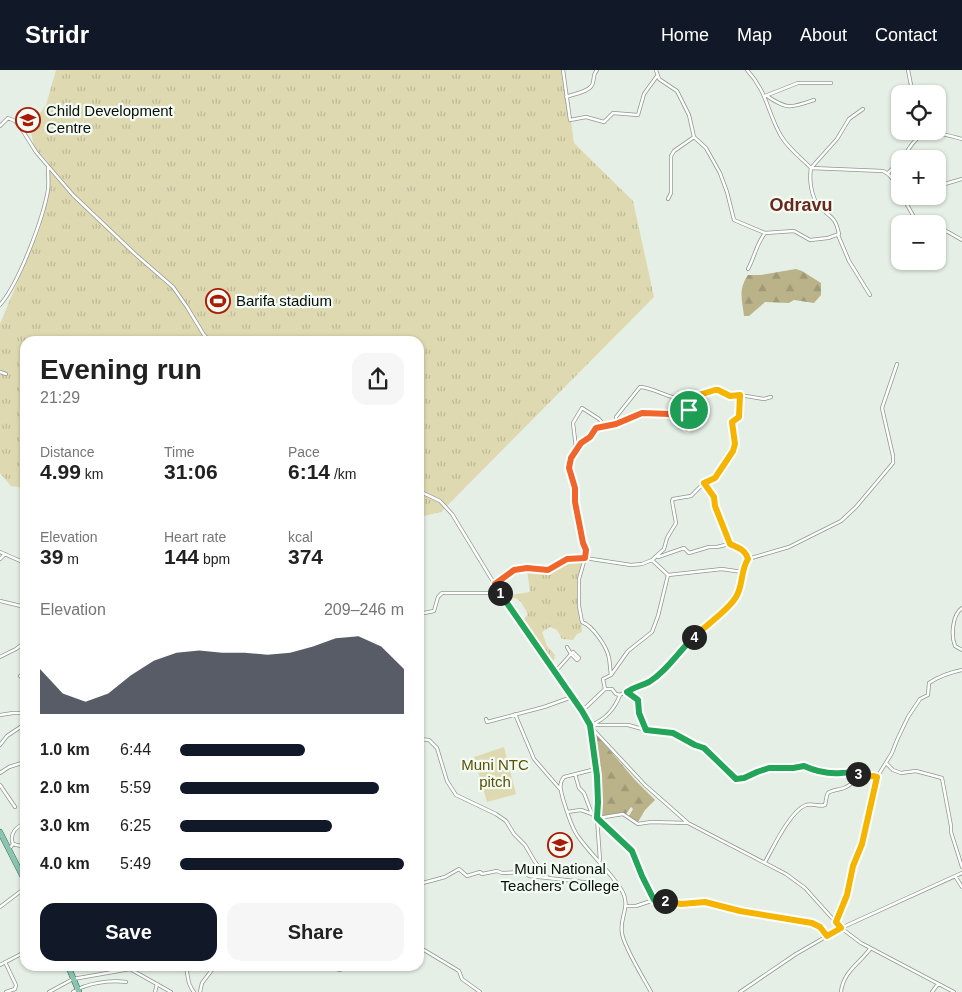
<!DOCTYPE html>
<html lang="en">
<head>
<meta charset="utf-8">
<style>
	:root { --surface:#fff; --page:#f6f6f6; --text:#222; --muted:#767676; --accent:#111827 }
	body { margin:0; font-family:Arial,sans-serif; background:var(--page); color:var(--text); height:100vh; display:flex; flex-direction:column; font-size:19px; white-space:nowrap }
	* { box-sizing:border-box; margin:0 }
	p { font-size:16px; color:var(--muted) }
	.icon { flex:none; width:28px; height:28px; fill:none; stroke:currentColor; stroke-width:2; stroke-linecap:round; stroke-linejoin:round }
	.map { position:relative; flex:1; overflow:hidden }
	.sheet { position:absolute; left:20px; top:266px; width:404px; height:635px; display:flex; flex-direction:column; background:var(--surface); border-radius:15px; box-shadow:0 1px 4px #0004 }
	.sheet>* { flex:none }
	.fabs { position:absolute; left:891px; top:15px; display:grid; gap:10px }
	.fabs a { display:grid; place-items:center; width:55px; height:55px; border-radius:10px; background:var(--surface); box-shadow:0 1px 4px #0004; font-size:25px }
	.pin { position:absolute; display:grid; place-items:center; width:42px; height:42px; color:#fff; margin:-21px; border:2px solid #fff; border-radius:50%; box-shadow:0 1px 5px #0007 }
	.km { position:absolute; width:25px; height:25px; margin:-12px; border-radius:50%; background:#222; color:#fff; font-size:14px; line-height:25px; text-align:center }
	.round { display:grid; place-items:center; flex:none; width:52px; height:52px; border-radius:15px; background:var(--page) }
	.headline { display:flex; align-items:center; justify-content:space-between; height:85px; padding:0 20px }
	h1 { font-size:28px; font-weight:700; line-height:38px }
	.stats { display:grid; grid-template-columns:repeat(3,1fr); gap:8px; height:85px; padding:5px 20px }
	.stats div { display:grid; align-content:center }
	.stats b { font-size:21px; font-weight:700 }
	.stats small { font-size:14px; font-weight:400 }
	.stats p { font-size:14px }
	.chart { height:140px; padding:10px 20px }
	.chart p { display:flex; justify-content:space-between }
	.chart svg { width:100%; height:90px; margin-top:5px; fill:var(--accent); opacity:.7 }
	.action { display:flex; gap:10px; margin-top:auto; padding:10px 20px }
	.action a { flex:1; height:58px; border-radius:15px; background:var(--accent); color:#fff; font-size:20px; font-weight:700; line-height:58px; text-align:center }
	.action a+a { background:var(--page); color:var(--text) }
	ul { padding:0 20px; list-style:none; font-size:16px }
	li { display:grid; grid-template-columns:80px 60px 1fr; align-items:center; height:38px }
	li i { height:12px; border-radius:6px; background:var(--accent) }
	header { display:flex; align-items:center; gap:30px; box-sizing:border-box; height:70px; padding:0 25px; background:var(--accent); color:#fff }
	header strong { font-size:24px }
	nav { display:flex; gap:28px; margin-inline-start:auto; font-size:18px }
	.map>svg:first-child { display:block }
	.grass { fill:url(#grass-tufts) }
	.forest { fill:url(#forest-firs) }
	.green { fill:#dfd9b1 }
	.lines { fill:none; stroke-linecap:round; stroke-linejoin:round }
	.street-casing { stroke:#8f988f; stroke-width:4 }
	.primary-casing { stroke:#2d6a55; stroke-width:6 }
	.street { stroke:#fff; stroke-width:2.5 }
	.primary { stroke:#8cc3b1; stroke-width:5 }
	.split-1-casing { stroke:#fff; stroke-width:10 }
	.split-2-casing { stroke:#fff; stroke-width:10 }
	.split-3-casing { stroke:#fff; stroke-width:10 }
	.split-4-casing { stroke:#fff; stroke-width:10 }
	.split-5-casing { stroke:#fff; stroke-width:10 }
	.split-1 { stroke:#f0652b; stroke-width:6 }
	.split-2 { stroke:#22a559; stroke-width:6 }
	.split-3 { stroke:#f5b400; stroke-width:6 }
	.split-4 { stroke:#22a559; stroke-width:6 }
	.split-5 { stroke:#f5b400; stroke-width:6 }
	.labels { text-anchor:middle; stroke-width:4.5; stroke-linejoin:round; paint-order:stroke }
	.poi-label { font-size:15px; fill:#0b0e0b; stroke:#f2fcf3; text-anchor:start }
	.park-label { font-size:15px; fill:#5c5107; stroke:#f2fcf3 }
	.quarter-label { font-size:18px; font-weight:bold; fill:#6b271c; stroke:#f2fcf3 }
</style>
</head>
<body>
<header>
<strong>Stridr</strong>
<nav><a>Home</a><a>Map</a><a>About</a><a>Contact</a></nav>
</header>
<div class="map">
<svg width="962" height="922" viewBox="0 0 962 922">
	<defs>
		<pattern id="grass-tufts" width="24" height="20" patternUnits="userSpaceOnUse" patternTransform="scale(1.25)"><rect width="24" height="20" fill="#dfd9b1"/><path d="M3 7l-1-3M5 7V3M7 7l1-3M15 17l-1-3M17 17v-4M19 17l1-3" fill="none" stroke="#beb997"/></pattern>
		<pattern id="forest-firs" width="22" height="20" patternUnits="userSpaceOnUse" patternTransform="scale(1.25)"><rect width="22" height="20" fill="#bab38a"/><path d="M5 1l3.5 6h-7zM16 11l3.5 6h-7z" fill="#9f9976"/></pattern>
	</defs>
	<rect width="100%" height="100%" fill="#e5efe5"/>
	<!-- grass -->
	<path class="grass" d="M56 0H564L574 73 633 131 654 227 441 442 419 447V271H25V418L11 416 0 403V254L40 158 49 123 50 101 48 92 34 77 30 57 46 35Z
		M584 490C575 514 581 538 582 562L577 564 573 570 562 569 557 560 550 557 542 562 547 576 555 585 554 590 549 593 522 552 528 544 521 532 516 528 505 529 502 526 530 522 527 500 546 502 563 493Z"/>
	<!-- forest -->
	<path class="forest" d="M796 199 802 201 821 213V225L814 233 794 230 789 233 765 232 749 246H744C742 229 738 220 748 205H761Z
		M590 657 635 710 655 730 645 740 638 752 629 746 633 739 631 737 626 744 598 748 599 714Z"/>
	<!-- green -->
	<path class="green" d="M225 213 231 245 211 249 206 217Z
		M504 677 516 724 487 732 474 687Z"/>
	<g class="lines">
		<defs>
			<path id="street" d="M563 0 570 50 586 47 604 52 613 43 638 45 644 24 657 6
				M656 0 659 9 677 21 689 45 694 67 706 78 720 103 727 122 734 150 765 163
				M747 0C768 23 767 42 781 66 788 78 801 88 811 98L883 101C892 105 896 114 900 122
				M908 0 911 15 915 24
				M765 26 798 13H831
				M767 26C787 40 791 38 814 30
				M566 27C573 24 589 22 592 15 595 10 592 5 597 0
				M0 56 8 48 15 51 21 58 36 82 73 125 135 184 173 217 187 237 204 265 210 271
				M902 89C907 82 912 72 919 67 930 59 950 66 962 69
				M888 103 900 91
				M893 109 900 110
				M938 116 962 109
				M902 126 914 147 924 154
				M668 129 671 123V86L674 81 694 67
				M938 158 948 162 962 170
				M838 165 849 191 870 225
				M748 199C755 186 756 175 765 163L794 161 810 170 828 168 839 164C835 145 830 148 819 136 811 127 809 109 811 98L837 69 849 49 863 39
				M0 235C19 213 43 149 48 120 49 113 48 104 48 97
				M0 302 6 304
				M616 353V347L640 317C656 318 670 330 686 329 696 329 707 322 717 320L730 326 740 325 764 329 771 327
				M576 378 573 353 582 338 599 349 605 356
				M705 414 714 427 715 436 729 474
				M419 421 440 431 452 444 500 523 582 641 589 655 645 715 688 753 786 804 805 818 841 858 861 873 954 922
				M0 482 25 493
				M658 487 684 478 689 483 709 477H717L729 474 740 478 744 482 748 489
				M0 489 5 484
				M652 490 668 505 722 499 742 502 748 489 789 477 841 451 856 437 893 393V386L882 338 897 294
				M495 514 514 500 527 498 548 500 567 489 585 488 586 479 583 473 575 431V418L569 398 571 388 581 373 590 367 596 359 616 353 642 343 672 345 688 357 689 342 686 329
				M0 531 25 537
				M962 538C952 545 951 566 955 576L962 580
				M419 544 434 541 438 527 442 523H499
				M0 587 16 579 25 572
				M555 602 571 584 577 590 579 588 573 582 571 584 567 577
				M611 605C610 599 610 593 609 588 607 577 593 556 582 552L579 536V509L585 488 631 495 642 494 652 490 664 479 667 468 676 453 672 431 673 429 691 426 704 413 712 410 718 404 734 378 735 372 731 352 739 347 740 325
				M20 606 25 611
				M605 619H612L616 624 620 625 633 617 648 612 666 598 690 571 735 528 740 517 742 502
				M627 621 638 630 639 643 646 660
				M582 641 605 619 603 609 611 605 628 581 652 562 658 546 668 505
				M515 644 534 689 560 719
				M0 645 13 643H19
				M486 649 487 652 544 637 572 627
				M589 655H628L646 660 673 663 695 675 704 678 736 709 744 708 757 702 769 698 793 699 804 696C814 701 827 703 839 703 848 703 853 700 861 707
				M591 655C605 650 615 638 620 625
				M590 656 596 699 564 707C558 714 561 721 563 729 567 741 570 754 577 765 590 784 608 799 621 819 632 837 619 846 622 863 623 875 644 909 651 922
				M419 669 429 670 437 678 447 711 456 725 496 744 506 751 514 764 525 775 535 792 548 808 618 816
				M0 675 7 666 25 654
				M886 693 893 700 901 703 916 701 942 708 951 756V762L962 797
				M596 699 599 716 597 748 600 790
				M0 703 9 697 25 692
				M575 704 579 718 584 723 592 744
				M0 715 15 737
				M567 742 581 740 592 744 632 781 642 806 654 830
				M598 748 623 744 638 754 651 752 688 753
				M13 774 25 777
				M10 778 13 774C9 764 16 757 25 753
				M765 792C773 778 790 741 806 735 813 733 818 737 825 735 826 732 826 726 828 723 831 720 839 720 844 718 856 713 860 701 877 707
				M955 806 962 817
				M419 814 445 807 459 799 467 806 480 802 482 804 497 801 502 803 524 802 529 806 548 808
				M627 836H636L654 830 681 834 705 832 740 841 812 853 820 857 827 866
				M0 837 25 818
				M836 851 847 825 853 796 862 774 877 707 892 683 897 670 908 647 920 629 928 625 929 613C938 607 952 602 962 600
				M419 877 459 901 462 909 480 922
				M5 892 16 915 15 919 6 922
				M0 895 25 882
				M185 896C190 906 185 911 194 922
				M339 900 350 896
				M49 922 73 909 130 899 171 922
				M73 922C86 913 110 910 126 912
				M155 922 157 914
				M200 922 202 913 215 896
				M740 922 796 884 841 858 962 803
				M841 922C843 902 859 894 870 879
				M932 922 938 914"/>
			<path id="primary" d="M0 762 25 811
				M68 896 79 922"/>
		</defs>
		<!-- street casing -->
		<use href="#street" class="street-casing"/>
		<!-- primary casing -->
		<use href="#primary" class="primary-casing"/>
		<!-- street -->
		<use href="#street" class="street"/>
		<!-- primary -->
		<use href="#primary" class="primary"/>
	</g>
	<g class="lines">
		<defs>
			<path id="split-1" d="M500 523 495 514 514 500 527 498 548 500 567 489 585 488 586 480 583 473 575 432V418L569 398 571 388 581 373 590 367 596 358 616 354 642 343 670 344 676 347 687 358 688 356 689 340"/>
			<path id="split-2" d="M500 523 582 641 590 655 597 706 598 732 597 748 632 781 642 806 654 830 665 831"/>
			<path id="split-3" d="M665 831 681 834 705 832 740 841 812 853 820 857 827 866 841 858 836 852 847 825 853 796 862 774 877 707 873 706 861 707 858 704"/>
			<path id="split-4" d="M694 567C679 581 667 601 649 612 641 616 634 617 627 622L638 630 639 643 646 660 673 663 695 675 704 678 736 709 744 708 757 702 769 698H793L804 696C815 701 829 704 841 703 848 703 852 701 858 704"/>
			<path id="split-5" d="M689 340 686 329 715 320H718L730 326 740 325 739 347 732 352 735 374 733 381 715 408 704 413 714 427 715 436 730 474C738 478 745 479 748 489 741 500 743 512 738 523 733 537 706 555 694 567"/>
		</defs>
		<!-- split-1 casing -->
		<use href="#split-1" class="split-1-casing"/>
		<!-- split-2 casing -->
		<use href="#split-2" class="split-2-casing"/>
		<!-- split-3 casing -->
		<use href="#split-3" class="split-3-casing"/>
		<!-- split-4 casing -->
		<use href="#split-4" class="split-4-casing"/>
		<!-- split-5 casing -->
		<use href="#split-5" class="split-5-casing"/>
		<!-- split-1 -->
		<use href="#split-1" class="split-1"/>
		<!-- split-2 -->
		<use href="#split-2" class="split-2"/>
		<!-- split-3 -->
		<use href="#split-3" class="split-3"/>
		<!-- split-4 -->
		<use href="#split-4" class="split-4"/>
		<!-- split-5 -->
		<use href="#split-5" class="split-5"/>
	</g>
	<!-- icons -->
	<defs>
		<symbol id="school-ring" viewBox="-11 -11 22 22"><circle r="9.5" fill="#f2fcf3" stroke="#aa1a04" stroke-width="1.5"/><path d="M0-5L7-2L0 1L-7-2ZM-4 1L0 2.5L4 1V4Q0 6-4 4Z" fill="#aa1a04"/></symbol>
		<symbol id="stadium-ring" viewBox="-11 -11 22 22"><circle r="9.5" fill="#f2fcf3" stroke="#aa1a04" stroke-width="1.5"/><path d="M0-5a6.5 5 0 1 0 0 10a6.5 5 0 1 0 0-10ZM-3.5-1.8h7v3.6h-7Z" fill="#aa1a04"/></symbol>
	</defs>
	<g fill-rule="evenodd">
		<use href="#school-ring" x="14" y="36" width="28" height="28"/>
		<use href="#stadium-ring" x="204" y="217" width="28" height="28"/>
		<use href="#school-ring" x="546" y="761" width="28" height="28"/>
	</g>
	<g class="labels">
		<!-- poi labels -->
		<g class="poi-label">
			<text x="46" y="46">Child Development<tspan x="46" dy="17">Centre</tspan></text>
			<text x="236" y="236">Barifa stadium</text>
			<text x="560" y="804" text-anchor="middle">Muni National<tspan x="560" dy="17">Teachers' College</tspan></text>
		</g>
		<!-- park labels -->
		<g class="park-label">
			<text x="495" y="700">Muni NTC<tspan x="495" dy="17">pitch</tspan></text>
		</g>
		<!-- quarter labels -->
		<g class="quarter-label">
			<text x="801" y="141">Odravu</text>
		</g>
	</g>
</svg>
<div class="fabs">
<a><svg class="icon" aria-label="locate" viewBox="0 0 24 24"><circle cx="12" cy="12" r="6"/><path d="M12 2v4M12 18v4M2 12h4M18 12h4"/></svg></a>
<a>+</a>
<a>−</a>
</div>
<div class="pin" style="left:689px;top:340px;background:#1e9e55"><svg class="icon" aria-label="arrive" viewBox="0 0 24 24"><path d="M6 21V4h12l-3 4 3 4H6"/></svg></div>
<b class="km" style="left:500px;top:523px">1</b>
<b class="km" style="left:665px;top:831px">2</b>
<b class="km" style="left:858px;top:704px">3</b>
<b class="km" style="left:694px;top:567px">4</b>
<section class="sheet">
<div class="headline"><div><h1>Evening run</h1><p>21:29</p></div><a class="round"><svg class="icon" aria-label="share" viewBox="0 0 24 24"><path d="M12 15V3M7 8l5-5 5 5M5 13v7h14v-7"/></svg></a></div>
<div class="stats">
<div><p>Distance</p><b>4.99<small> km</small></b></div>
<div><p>Time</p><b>31:06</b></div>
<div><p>Pace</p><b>6:14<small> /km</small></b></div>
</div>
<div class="stats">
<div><p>Elevation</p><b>39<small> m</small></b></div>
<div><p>Heart rate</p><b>144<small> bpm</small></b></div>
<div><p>kcal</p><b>374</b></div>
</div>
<div class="chart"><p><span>Elevation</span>209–246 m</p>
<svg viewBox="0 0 160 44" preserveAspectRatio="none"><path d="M0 44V22L10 34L20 38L30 34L40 25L50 18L60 14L70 13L80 14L90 14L100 15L110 14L120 11L130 7L140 6L150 11L160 22V44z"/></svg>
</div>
<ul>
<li><b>1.0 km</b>6:44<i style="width:56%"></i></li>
<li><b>2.0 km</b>5:59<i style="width:89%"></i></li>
<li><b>3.0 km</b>6:25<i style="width:68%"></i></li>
<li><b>4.0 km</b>5:49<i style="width:100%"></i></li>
</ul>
<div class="action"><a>Save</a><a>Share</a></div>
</section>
</div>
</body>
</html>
